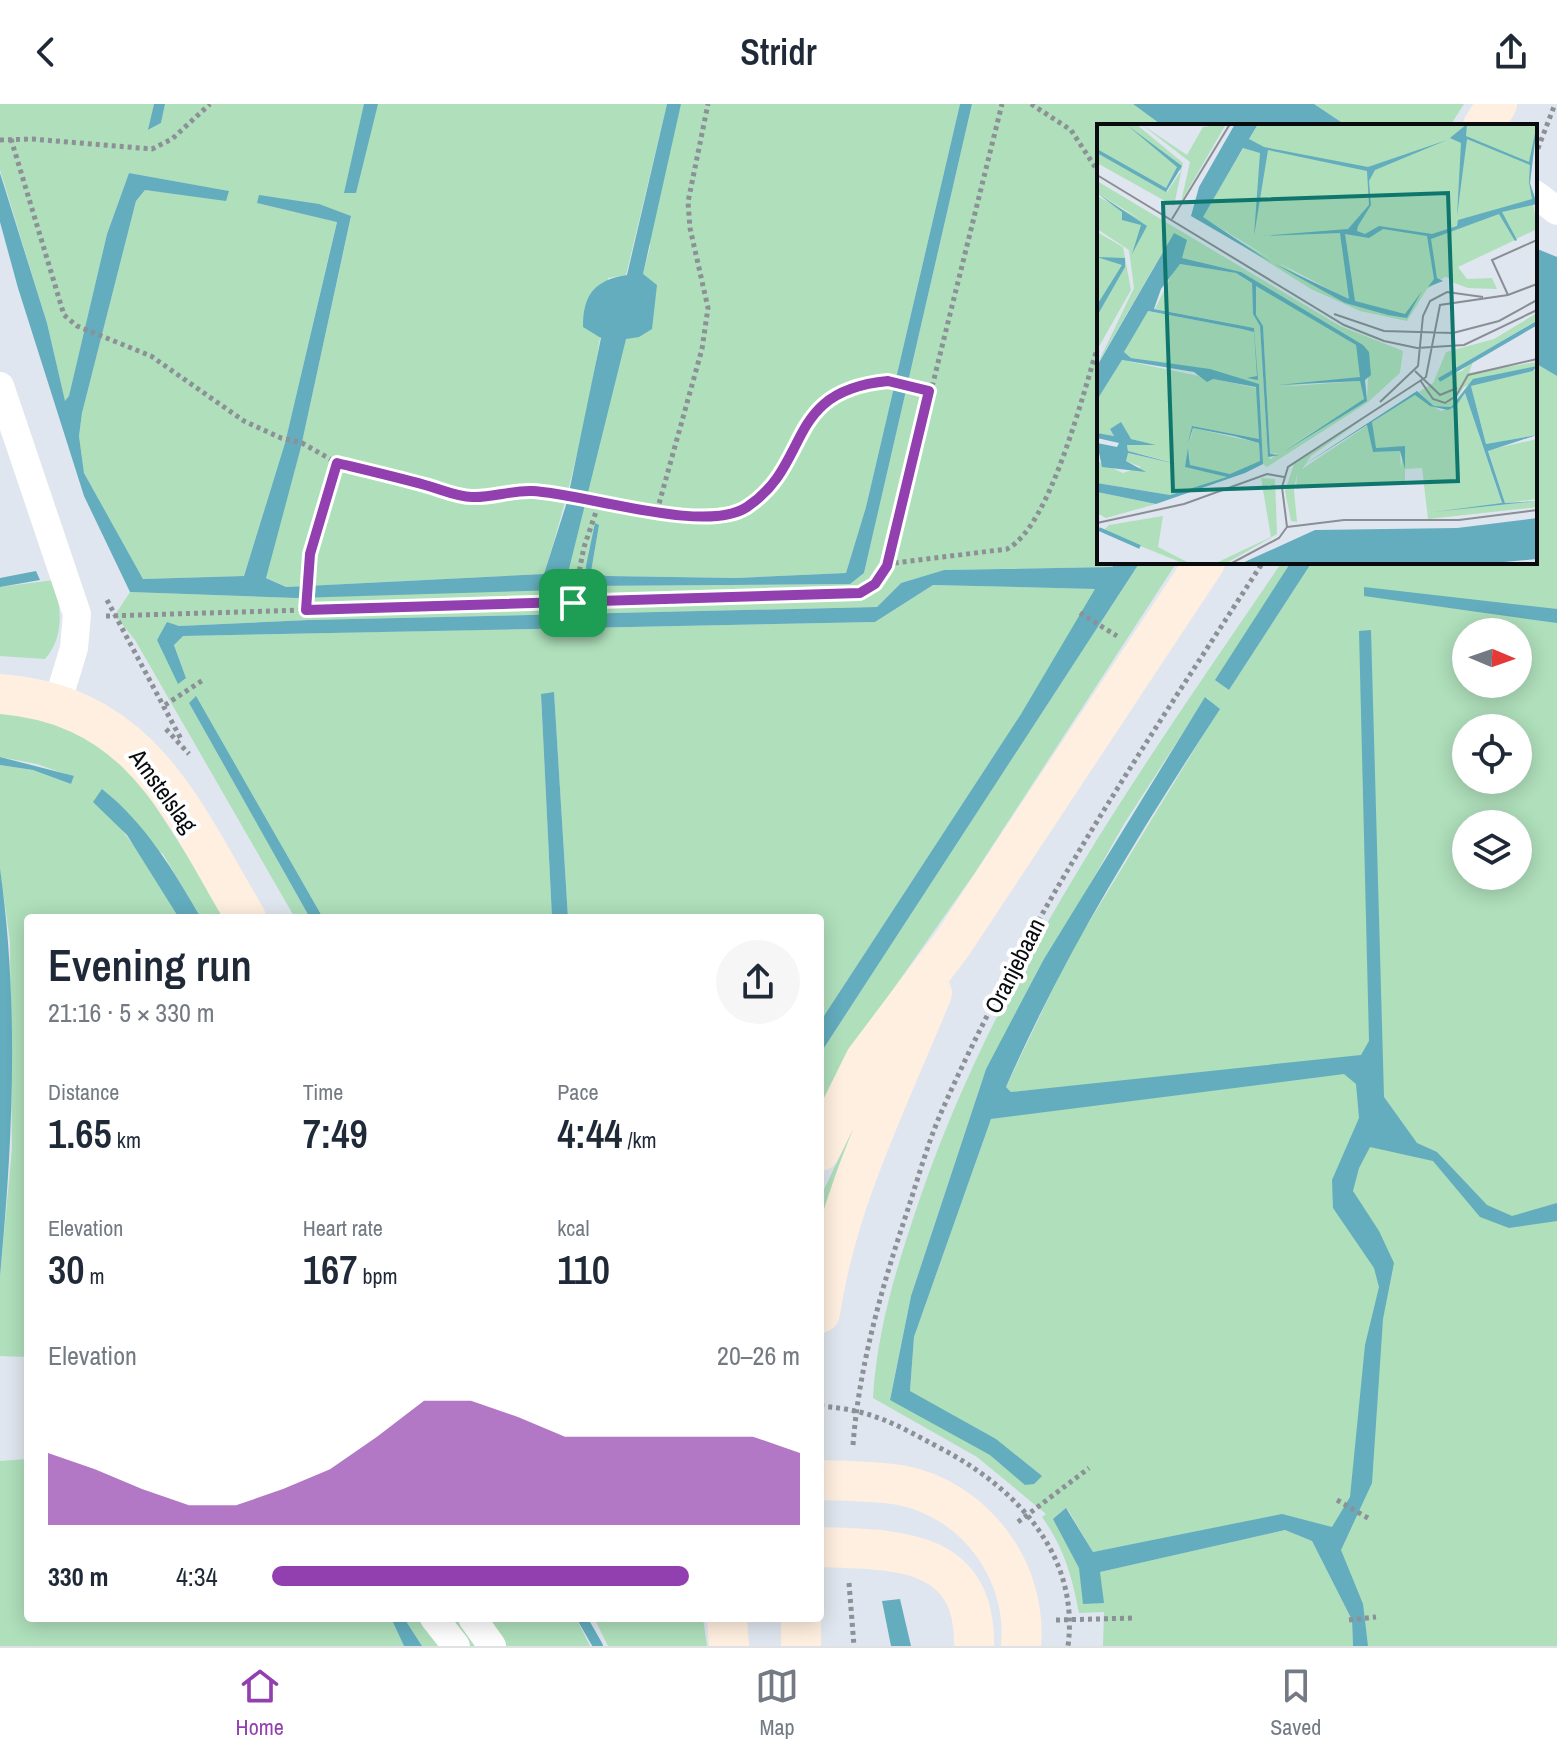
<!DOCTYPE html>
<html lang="en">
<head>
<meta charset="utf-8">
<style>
	:root { --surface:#fff; --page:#f6f6f7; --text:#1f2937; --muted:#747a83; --line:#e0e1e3; --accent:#9240af }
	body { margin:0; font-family:"Archivo Narrow",sans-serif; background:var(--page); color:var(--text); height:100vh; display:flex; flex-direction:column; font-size:30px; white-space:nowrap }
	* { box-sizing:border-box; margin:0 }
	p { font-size:26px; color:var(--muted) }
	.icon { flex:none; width:44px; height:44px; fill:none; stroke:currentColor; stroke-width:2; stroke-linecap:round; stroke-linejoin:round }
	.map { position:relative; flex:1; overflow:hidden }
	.sheet { position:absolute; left:24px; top:810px; width:800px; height:708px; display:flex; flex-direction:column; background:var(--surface); border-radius:8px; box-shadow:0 4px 20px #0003 }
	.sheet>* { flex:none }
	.needle { width:52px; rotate:92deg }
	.fabs { position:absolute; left:1452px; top:514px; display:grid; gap:16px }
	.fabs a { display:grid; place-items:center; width:80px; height:80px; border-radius:50%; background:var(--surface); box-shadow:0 4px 20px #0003; font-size:40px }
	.pin { position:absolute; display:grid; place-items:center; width:68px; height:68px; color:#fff; margin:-34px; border-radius:16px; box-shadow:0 4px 12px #0006 }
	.round { display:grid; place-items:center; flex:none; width:84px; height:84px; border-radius:42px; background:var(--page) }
	.headline { display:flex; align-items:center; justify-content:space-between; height:136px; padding:0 24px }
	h1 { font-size:44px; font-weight:600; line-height:60px }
	.metrics { display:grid; grid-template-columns:repeat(3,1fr); gap:12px; height:136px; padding:8px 24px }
	.metrics div { display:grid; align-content:center }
	.metrics b { font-size:40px; font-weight:600 }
	.metrics small { font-size:22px; font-weight:400 }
	.metrics p { font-size:22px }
	.chart { height:224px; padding:16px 24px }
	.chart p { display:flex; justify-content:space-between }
	.chart svg { width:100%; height:144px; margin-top:8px; fill:var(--accent); opacity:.7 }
	ul { padding:0 24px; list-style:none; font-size:26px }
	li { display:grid; grid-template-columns:128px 96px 1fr; align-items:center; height:60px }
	li i { height:20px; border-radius:10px; background:var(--accent) }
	header { display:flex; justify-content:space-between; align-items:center; height:104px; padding:0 24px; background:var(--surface); font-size:36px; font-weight:600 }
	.tabs { display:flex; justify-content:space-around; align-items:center; height:112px; border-top:2px solid var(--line); background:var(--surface); font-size:22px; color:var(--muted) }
	.tabs a { display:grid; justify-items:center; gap:4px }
	.tabs .selected { color:var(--accent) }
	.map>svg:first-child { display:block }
	.green { fill:#afdfbb; fill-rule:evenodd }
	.water { fill:#63adbe }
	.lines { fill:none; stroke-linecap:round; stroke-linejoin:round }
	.stream { stroke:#63adbe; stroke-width:10 }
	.path { stroke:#8c9097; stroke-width:5; stroke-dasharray:4 4; stroke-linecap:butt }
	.street { stroke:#fff; stroke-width:28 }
	.secondary { stroke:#ffefe0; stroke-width:40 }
	.route-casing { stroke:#fff; stroke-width:16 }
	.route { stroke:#9240af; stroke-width:10 }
	.labels { text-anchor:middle; stroke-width:8; stroke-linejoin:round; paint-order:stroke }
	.street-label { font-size:24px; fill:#090b0e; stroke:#fff }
	.inset-river { fill:none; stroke:#63adbe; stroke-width:4 }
	.inset-road { fill:none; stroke:#8a8e95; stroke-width:2 }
	.view { fill:#0f766e; fill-opacity:0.15; stroke:#0f766e; stroke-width:4 }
	.inset-edge { fill:none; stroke:#090b0e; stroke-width:4 }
</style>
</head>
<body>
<header><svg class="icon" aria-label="back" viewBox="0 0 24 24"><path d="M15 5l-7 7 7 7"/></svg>Stridr<svg class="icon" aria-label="share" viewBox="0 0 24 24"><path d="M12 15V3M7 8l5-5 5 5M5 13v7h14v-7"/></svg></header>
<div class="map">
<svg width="1557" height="1542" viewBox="0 0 1557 1542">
	<rect width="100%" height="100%" fill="#e0e6ef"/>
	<!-- green -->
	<path class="green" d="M0 0H154L149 26 161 19 165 0H667L626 171 608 174C597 274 574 374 544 470L286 483 265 473 301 343 351 113 257 99 337 117 285 339 244 472 143 475 84 369 79 332 82 309 136 97 145 86 226 96 228 87 129 69 107 130 69 293 65 298 47 219 0 66Z
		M681 0H960L866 403 846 469 736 474 607 472 591 468 599 421 586 462V482L850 480 864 469 972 0H1133L1163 22H1099V458H1118L1112 463 944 466 901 479 877 503 309 516 179 522 168 519 157 536 186 574 174 540 182 532 875 518 933 481 1096 485 1021 610 820 918V814H568L554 589 541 591 552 814H323L196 593 189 599 310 814H295L135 536 115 511 130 488 297 494 567 473 582 400 650 143V125Z
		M1314 0H1464L1450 22H1347Z
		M1535 259 1557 272V1542H1360L1358 1519 1315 1424 1261 1419 1093 1448 1067 1404 1103 1497 1099 1468 1285 1426 1312 1437 1352 1516 1353 1542H1103L1104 1508 1079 1509C1072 1472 1064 1444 1042 1413L1046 1410 977 1353 873 1294C877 1224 898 1159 920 1094 1001 859 1144 661 1282 458H1291L1216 576 1229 586 1312 458H1535ZM1466 528H1518V580H1466ZM1206 593 1219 605 1069 851 1006 983 1011 988 1366 959 991 1015 914 1233 910 1288 890 1295 911 1192 986 965 1124 720ZM1466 624H1518V676H1466ZM1466 720H1518V772H1466Z
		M1140 458H1177L974 770 861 931 820 1002V950Z
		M54 476C61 504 65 532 45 555L0 552V483Z
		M0 607 63 621 126 657 228 814H201L163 750 119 722 150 763 179 814H28V1253L0 1252V1172L12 1045 10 838 0 764V661L33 666 71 680 74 673 37 660 0 653Z
		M862 1005 820 1159V1094Z
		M28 1355V1514H391L404 1542H0V1357Z
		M404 1514H576L590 1542H422Z
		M594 1514H703L707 1542H608Z"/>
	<!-- water -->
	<path class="water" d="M154 0H165L161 19 148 26Z
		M364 0H378L356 89H344Z
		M667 0H681L643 170 657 181 652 225 639 233 626 235 567 473 560 486 296 494 130 488 84 392 18 184 0 118V69L47 219 65 297 69 292 107 130 129 69 229 87 226 97 145 86 136 97 82 309 79 332 84 369 143 475 244 472 285 339 337 118 257 99 259 91 319 100 351 112 301 343 266 474 286 483 544 470 567 398 601 234 583 223C583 190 595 176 627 171Z
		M960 0H972L864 469 850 480 586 482V462L595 419 599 421 591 468 607 472 736 474 846 469 866 403Z
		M1133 0H1314L1347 22H1163Z
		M1535 144 1557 153V272L1535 259Z
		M1118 458H1140L820 950V918L1021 610 1095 485 933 481 875 518 183 532 174 541 186 574 178 580 157 536 167 518 179 522 309 516 877 503 901 479 944 466 1112 463Z
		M1291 458H1312L1229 586 1215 576Z
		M36 467 40 476 0 483V474Z
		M1364 483 1557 505V519L1364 492Z
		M1371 526 1384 993 1417 1039 1437 1048 1487 1101 1512 1112 1557 1099V1117L1509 1124 1480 1113 1433 1057 1370 1043 1359 1064 1353 1087 1379 1127 1394 1159 1383 1215 1372 1379 1341 1446 1363 1500 1368 1542H1353L1352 1516 1312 1437 1285 1426 1100 1468 1104 1499 1083 1500 1079 1464 1053 1415 1066 1404 1093 1448 1282 1410 1332 1423 1350 1393 1365 1241 1379 1183 1374 1164 1333 1104 1332 1076 1359 1014 1356 980 1344 970 991 1015 914 1233 910 1287 996 1335 1042 1372 1034 1380 1025 1381 990 1351 890 1296 911 1192 986 965 1044 855 1205 593 1220 605C1141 726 1064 850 1006 983L1011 988 1361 951 1369 937 1359 527Z
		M554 588 568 814H552L541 590Z
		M196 592 323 814H310L189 599Z
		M0 653 74 672 71 680 33 666 0 661Z
		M102 685C146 720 173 766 201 814H179L127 731 93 698Z
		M0 764C19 900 13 1036 0 1172Z
		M900 1495 911 1542H891L882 1497Z
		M391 1514H404L422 1542H404Z"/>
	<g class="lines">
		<!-- stream -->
		<path class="stream" d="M582 1514 598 1542"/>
		<!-- path -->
		<path class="path" d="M1031 0 1071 26 1099 69
			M11 35 64 211 77 222 151 252 244 317 281 334 302 339 337 359 470 394 531 387 692 411H721L745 405 772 383 794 339 827 295 858 280 888 277 929 287
			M0 36 32 35 152 45 172 35 210 0
			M1535 52 1555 0
			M657 407 702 245 708 204 690 124 688 98 708 0
			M888 461 1002 0
			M107 496 181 635
			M573 498 584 443 599 399
			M306 506 860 489 895 459 1007 445C1051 422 1083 288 1099 239
			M1080 509 1117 532
			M106 512 306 506 310 450 337 359
			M165 601 203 576
			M166 625 189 650
			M820 1302C873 1306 895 1320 940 1344 1015 1383 1080 1450 1068 1542
			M853 1341C859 1263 881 1186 906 1111 918 1075 928 1037 944 1002 1030 809 1149 635 1263 458
			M1337 1396 1368 1414
			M1018 1418 1089 1364
			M849 1479 854 1542
			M1056 1516 1135 1514
			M1349 1516 1376 1513"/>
		<!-- street -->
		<path class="street" d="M1535 90 1557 107
			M0 282 77 510 74 544 57 600
			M434 1514 456 1542
			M472 1514 492 1542"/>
		<!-- secondary -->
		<path class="secondary" d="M1483 22 1497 0
			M0 590C142 601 182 706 246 814
			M820 1047 865 956 953 839 1205 458
			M820 1209C836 1098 890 992 932 889
			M820 1376C846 1377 874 1377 900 1381 975 1395 1028 1467 1021 1542
			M820 1443C893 1446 976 1442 974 1542
			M727 1514 729 1542
			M801 1514V1542"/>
	</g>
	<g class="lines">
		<defs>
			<path id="route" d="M888 277 929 287 887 462 875 480 860 489 306 506 310 450 337 359C366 366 396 373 425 381 440 385 457 393 472 393 492 394 512 386 532 387 583 389 705 431 747 403 813 359 783 287 888 277Z"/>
		</defs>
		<!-- route casing -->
		<use href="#route" class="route-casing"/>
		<!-- route -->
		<use href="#route" class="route"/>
	</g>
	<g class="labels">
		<!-- street labels -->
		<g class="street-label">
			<text transform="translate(163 687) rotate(54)" y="8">Amstelslag</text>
			<text transform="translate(1015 862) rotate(-63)" y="8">Oranjebaan</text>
		</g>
	</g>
	<!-- overview -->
	<g transform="translate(1097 20)">
		<rect width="440" height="440" fill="#e0e6ef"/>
		<path d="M0 0H39L86 39 77 82 0 39V29L70 68 84 47 80 43 69 64 0 28ZM44 0 90 31 106 3 129 0 84 78 93 38ZM161 0H440L433 59 440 105 419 115 403 87 418 116 361 143 370 155 395 154 400 165 371 164 352 157V154L373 159 348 153 330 165 310 197 263 187 214 165 104 96 176 136 105 93ZM180 138 251 175 310 194 248 179ZM0 57 243 202 306 227 303 249 270 279 170 343 166 340 162 260 106 245 34 234 27 228 50 187 145 205 157 208 161 255 157 204 58 185 78 144 83 140 139 149 155 159 156 190 163 202 171 333 174 335 181 329 173 330 166 202 159 192V161L259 221 264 253 182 263 263 257 267 276 185 327 270 277 272 228 144 148 85 134 82 112H75L0 241 37 164 32 126 0 105V72L43 95 0 69ZM0 108 26 123 34 166 0 226ZM440 189V196L340 255 365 247 374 238 400 224 376 238 372 249 440 238 437 244 395 251 367 263 354 283 337 282 322 268 336 259 349 228 397 215ZM25 236 160 264 162 315 95 302 93 318 96 304 162 319 163 338 133 350 93 342 92 325 88 343 131 353 73 371 0 359V337L26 349 44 343 29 337 30 329 79 339 31 327 30 320 59 321 34 315 20 301 13 305 17 312 0 309V276ZM440 246V311L389 320 374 262ZM368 269 405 380 337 388 440 377V383L331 395 325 344 308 345V360H231L199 365 200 349 197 366 200 398 194 397 188 367 197 340 264 297 214 332 205 345 271 301 276 328 303 327 304 344 307 323 278 324 275 298 318 271 344 287 359 282ZM440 315V375L408 379 391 326ZM164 354 178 355 180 410 128 440H117L174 413ZM0 368 59 380 9 394 0 389ZM66 392 61 423 92 439 110 440H88L6 407 12 401Z" fill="#afdfbb" fill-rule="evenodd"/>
		<path d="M138 0H161L152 15 167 23 271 43 350 16 278 46 272 57 274 81 261 102 260 107 268 110 282 102 335 110 360 102 361 96 435 75 432 58 433 41 370 15 360 92 364 19 353 14 370 0 369 12 432 38 440 0 433 59 440 80 405 88 420 116 418 117 402 90 334 115 340 154 346 157 331 163 337 155 330 112 286 105 272 114 248 110 258 177 308 190 325 167 310 194 291 191 248 179 178 140 252 175 243 109 165 112 251 105 272 81 270 47 171 26 157 112 163 29 146 24 106 93 175 139 94 92 102 63ZM30 1 85 42 69 68 0 29V25L69 64 80 43ZM0 69 50 102 35 130 44 101 25 96V88ZM77 109 90 116 85 134 144 148 266 221 272 228 274 251 268 256 270 277 186 328 267 275 263 257 181 261 263 253 259 221 159 162V191L166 202 173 330 182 331 171 333 163 202 156 190 155 159 139 149 83 140 64 165 57 185 157 204 161 256 150 254 160 252 157 208 145 205 51 187 27 228 34 234 113 245 162 260 166 340 148 349 59 380 0 368V359L73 371 130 353 88 343 91 324 93 341 133 350 163 337 162 319 137 312 96 304 91 319 95 302 162 315 159 263 116 255 110 258 97 248 25 236 0 276V242ZM0 133 28 134V143L0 192V181L25 141ZM440 242 436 247 374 262 389 320 440 311 391 327 408 379 440 377 337 388 405 379 368 269 359 282 351 286 333 282 318 271 275 298 279 324 308 322V345L303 327 276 328 270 301 202 344 320 267 337 282 354 283 376 255ZM24 298 34 315 59 321H30L31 327 80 340 31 329 29 337 49 348 5 343 0 319 20 323 22 319 0 314V309L17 312 13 305ZM440 394V435L385 440H143L218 406 360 404Z" fill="#63adbe"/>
		<path class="inset-river" d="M342 256 440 199M2 405 43 423"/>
		<path class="inset-road" d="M0 51 247 201 287 217 320 224 367 221 440 186M75 95 133 0M411 171 395 136 440 116M237 190 287 207 356 209 402 197 440 176M318 247 343 271 360 264M323 256 336 275 348 279 359 272 371 251 440 235M283 278 321 242 326 192 333 177 350 168 386 173M0 399 87 380 170 350 187 353M190 403 185 363 191 343 329 253 343 181 411 171 440 160M190 403 247 396H362L440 386M133 440 182 414 190 403"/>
		<path class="view" d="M351 69 361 357 76 367 66 79Z"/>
		<rect width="440" height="440" class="inset-edge"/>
	</g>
</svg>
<div class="fabs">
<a><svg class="needle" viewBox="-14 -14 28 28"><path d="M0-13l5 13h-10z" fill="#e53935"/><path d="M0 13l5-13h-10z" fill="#747a83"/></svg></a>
<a><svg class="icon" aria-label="locate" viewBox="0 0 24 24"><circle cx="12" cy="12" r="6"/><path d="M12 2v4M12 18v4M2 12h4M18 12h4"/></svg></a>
<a><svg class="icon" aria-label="layers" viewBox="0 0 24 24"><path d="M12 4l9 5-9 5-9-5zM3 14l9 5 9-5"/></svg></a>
</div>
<div class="pin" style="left:573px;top:499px;background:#1e9e55"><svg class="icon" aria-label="arrive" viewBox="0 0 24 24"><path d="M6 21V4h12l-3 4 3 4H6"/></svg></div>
<section class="sheet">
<div class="headline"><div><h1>Evening run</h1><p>21:16 · 5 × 330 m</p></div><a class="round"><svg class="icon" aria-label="share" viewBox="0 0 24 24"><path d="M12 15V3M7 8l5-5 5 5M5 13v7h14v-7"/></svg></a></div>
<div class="metrics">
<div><p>Distance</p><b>1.65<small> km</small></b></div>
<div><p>Time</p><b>7:49</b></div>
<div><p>Pace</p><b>4:44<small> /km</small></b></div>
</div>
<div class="metrics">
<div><p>Elevation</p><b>30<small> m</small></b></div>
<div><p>Heart rate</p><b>167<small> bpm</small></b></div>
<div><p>kcal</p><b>110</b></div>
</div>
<div class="chart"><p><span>Elevation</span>20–26 m</p>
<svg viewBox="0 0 160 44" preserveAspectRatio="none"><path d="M0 44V22L10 27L20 33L30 38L40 38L50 33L60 27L70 17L80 6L90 6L100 11L110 17L120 17L130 17L140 17L150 17L160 22V44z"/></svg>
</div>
<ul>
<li><b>330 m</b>4:34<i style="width:79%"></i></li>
</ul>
</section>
</div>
<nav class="tabs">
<a class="selected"><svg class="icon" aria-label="home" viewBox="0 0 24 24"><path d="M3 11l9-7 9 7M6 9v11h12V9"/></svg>Home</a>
<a><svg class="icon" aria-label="map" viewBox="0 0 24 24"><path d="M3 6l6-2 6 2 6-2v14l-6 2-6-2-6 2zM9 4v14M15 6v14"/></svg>Map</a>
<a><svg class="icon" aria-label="saved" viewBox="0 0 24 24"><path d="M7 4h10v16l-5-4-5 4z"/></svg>Saved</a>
</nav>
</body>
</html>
